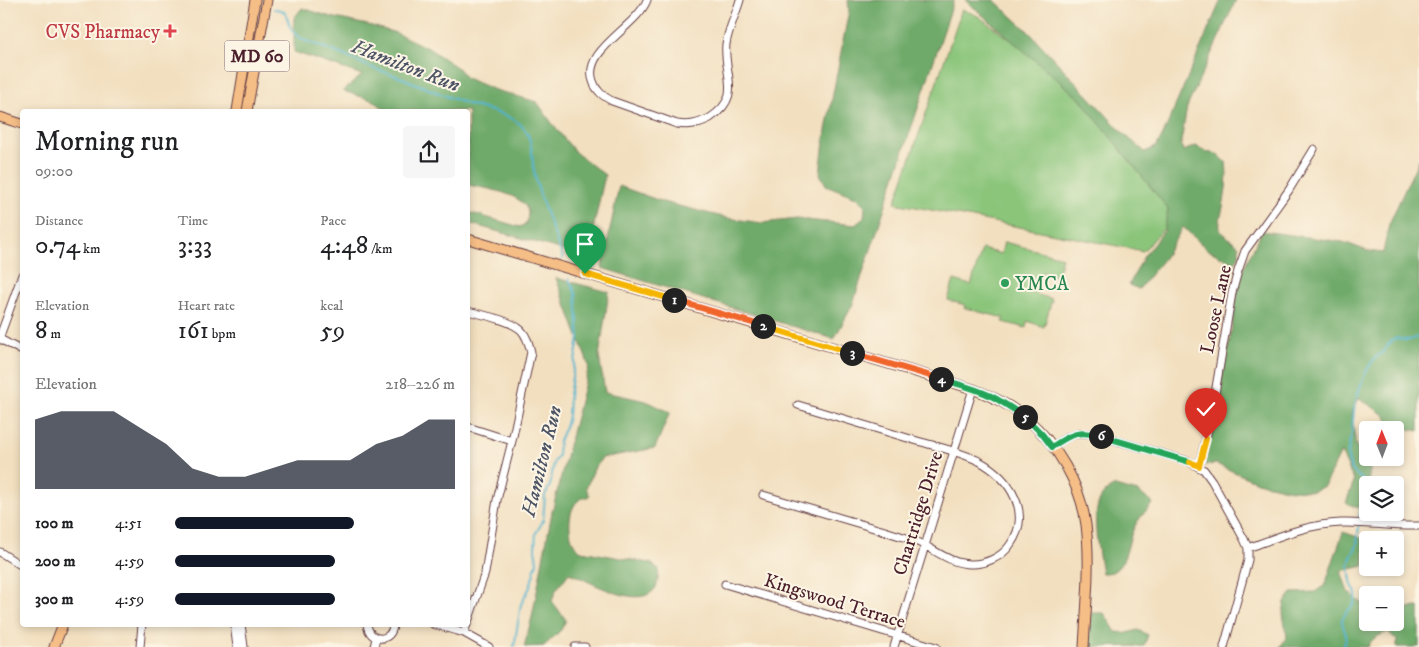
<!DOCTYPE html>
<html lang="en">
<head>
<meta charset="utf-8">
<style>
	:root { --surface:#fff; --page:#f6f6f6; --text:#202124; --muted:#757577; --accent:#111827 }
	body { margin:0; font-family:"IM FELL DW Pica",serif; background:var(--page); color:var(--text); height:100vh; display:flex; flex-direction:column; font-size:19px; white-space:nowrap }
	* { box-sizing:border-box; margin:0 }
	p { font-size:16px; color:var(--muted) }
	.icon { flex:none; width:28px; height:28px; fill:none; stroke:currentColor; stroke-width:2; stroke-linecap:round; stroke-linejoin:round }
	.map { position:relative; flex:1; overflow:hidden }
	.drawer { position:absolute; left:20px; top:109px; width:450px; height:518px; display:flex; flex-direction:column; background:var(--surface); border-radius:5px; box-shadow:0 2px 8px #0003 }
	.drawer>* { flex:none }
	.needle { width:32px; rotate:359deg }
	.controls { position:absolute; left:1359px; top:421px; display:grid; gap:10px }
	.controls a { display:grid; place-items:center; width:45px; height:45px; border-radius:5px; background:var(--surface); box-shadow:0 2px 8px #0003; font-size:25px }
	.pin { position:absolute; display:grid; place-items:center; width:42px; height:42px; color:#fff; margin:-51px -21px; border-radius:50% 50% 50% 0; rotate:-45deg; box-shadow:0 0 5px #0007 }
	.pin .icon { rotate:45deg }
	.km { position:absolute; width:25px; height:25px; margin:-12px; border-radius:50%; background:#222; color:#fff; font-size:14px; line-height:25px; text-align:center }
	.round { display:grid; place-items:center; flex:none; width:52px; height:52px; border-radius:5px; background:var(--page) }
	.head { display:flex; align-items:center; justify-content:space-between; height:85px; padding:0 15px }
	h1 { font-size:28px; font-weight:600; line-height:38px }
	.stats { display:grid; grid-template-columns:repeat(3,1fr); gap:8px; height:85px; padding:5px 15px }
	.stats div { display:grid; align-content:center }
	.stats b { font-size:25px; font-weight:600 }
	.stats small { font-size:14px; font-weight:400 }
	.stats p { font-size:14px }
	.chart { height:140px; padding:10px 15px }
	.chart p { display:flex; justify-content:space-between }
	.chart svg { width:100%; height:90px; margin-top:5px; fill:var(--accent); opacity:.7 }
	ul { padding:0 15px; list-style:none; font-size:16px }
	li { display:grid; grid-template-columns:80px 60px 1fr; align-items:center; height:38px }
	li i { height:12px; border-radius:6px; background:var(--accent) }
	.map>svg:first-child { display:block }
	.green { fill:#8ac57a; stroke:#6a7252 }
	.forest { fill:#6faa6a; stroke:#5c644a }
	.lines { fill:none; stroke-linecap:round; stroke-linejoin:round }
	.stream { stroke:#4fb3ce; stroke-width:2 }
	.minor-casing { stroke:#633c41; stroke-width:9 }
	.major-casing { stroke:#633c41; stroke-width:11 }
	.minor { stroke:#fff; stroke-width:7 }
	.major { stroke:#f6be87; stroke-width:9 }
	.split-1-casing { stroke:#fff; stroke-width:10 }
	.split-2-casing { stroke:#fff; stroke-width:10 }
	.split-3-casing { stroke:#fff; stroke-width:10 }
	.split-4-casing { stroke:#fff; stroke-width:10 }
	.split-5-casing { stroke:#fff; stroke-width:10 }
	.split-6-casing { stroke:#fff; stroke-width:10 }
	.split-7-casing { stroke:#fff; stroke-width:10 }
	.split-8-casing { stroke:#fff; stroke-width:10 }
	.split-1 { stroke:#f5b400; stroke-width:6 }
	.split-2 { stroke:#f0652b; stroke-width:6 }
	.split-3 { stroke:#f5b400; stroke-width:6 }
	.split-4 { stroke:#f0652b; stroke-width:6 }
	.split-5 { stroke:#22a559; stroke-width:6 }
	.split-6 { stroke:#22a559; stroke-width:6 }
	.split-7 { stroke:#22a559; stroke-width:6 }
	.split-8 { stroke:#f5b400; stroke-width:6 }
	.health-dot { fill:#e0444e; stroke:#fcf5e5; stroke-width:2 }
	.leisure-dot { fill:#2e9e5b; stroke:#fcf5e5; stroke-width:2 }
	.labels { text-anchor:middle; stroke-width:4; stroke-linejoin:round; paint-order:stroke }
	.shield { fill:#fcf5e5; stroke:#7f5f63; stroke-width:1 }
	.shield-label { font-size:18px; font-weight:bold; fill:#4a1f2b }
	.health-label { font-size:19px; fill:#be3a42; stroke:#fcf5e5; text-anchor:end }
	.leisure-label { font-size:19px; fill:#27864d; stroke:#fcf5e5; text-anchor:start }
	.street-label { font-size:19px; fill:#4a1f2b; stroke:#fcf5e5 }
	.water-label { font-size:20px; font-style:italic; fill:#4c5364; stroke:#fcf5e5 }
</style>
</head>
<body>
<div class="map">
<svg width="1419" height="647" viewBox="0 0 1419 647">
	<rect width="100%" height="100%" fill="#fcf5e5"/>
	<filter id="ink" filterUnits="userSpaceOnUse"><feTurbulence type="fractalNoise" baseFrequency=".02" numOctaves="2"/><feDisplacementMap in="SourceGraphic" scale="10" xChannelSelector="R" yChannelSelector="G"/><feConvolveMatrix kernelMatrix="1 2 1 2 8 2 1 2 1" color-interpolation-filters="sRGB"/></filter>
	<filter id="wash" filterUnits="userSpaceOnUse"><feTurbulence type="fractalNoise" baseFrequency=".0096" numOctaves="4" result="noise"/><feDisplacementMap in="SourceGraphic" scale="20" xChannelSelector="R" yChannelSelector="G"/><feGaussianBlur stdDeviation="1.12" result="paint"/><feColorMatrix in="noise" values="0 0 0 0 0 0 0 0 0 0 0 0 0 0 0 0 0 1.4 0 .05"/><feComposite in="paint" operator="in"/></filter>
	<g filter="url(#wash)">
		<rect width="100%" height="100%" fill="#f2dfbf"/>
		<!-- green -->
		<path class="green" d="M962 9 978 16 1069 82 1188 203 1143 251 895 203Z
			M1004 242 1062 257 1057 276 1042 272 1035 294 1052 299 1044 327 1027 321 1026 328 1003 322 1004 318 964 308 965 305 948 300 954 280 971 285 982 249 1001 254Z"/>
		<!-- forest -->
		<path class="forest" d="M848 0H954L852 306 834 339 602 268 619 186 663 202 727 218 762 223 797 219 855 225 864 218 865 206 858 198 826 185 820 174 824 141 849 10Z
			M965 0H994L1029 32 1123 133 1145 152 1156 147 1162 137 1221 0H1236L1187 107 1181 142 1183 151 1196 146 1206 152 1217 154 1226 162C1228 177 1226 192 1223 207 1221 217 1219 220 1220 231L1239 246V257L1234 263 1208 250 1183 227 1164 258 1139 289 1129 285 1144 256 1164 231 1168 209 1081 100Z
			M302 8 331 17 372 26 396 33 428 48 458 68 466 78 495 90 537 102 554 126 576 153 605 175 587 257 468 223V212L520 227 526 224C527 221 528 216 528 212 524 193 484 188 468 185V111H386L375 101 343 91 362 75 294 52V18Z
			M1419 159V431L1389 425 1386 416 1359 398 1352 413 1356 446 1371 465 1363 510 1346 503 1354 481 1341 452 1324 486 1314 491 1291 490 1257 482 1216 464 1204 465 1229 345 1240 275 1262 231 1343 242 1368 251 1383 253 1389 224Z
			M556 278 609 292 599 356 605 392 646 401 670 412 655 448 602 458 595 467 586 488 590 496C587 497 581 498 579 500 568 508 568 531 573 542 574 545 578 548 581 551L650 563 659 569C658 576 659 586 653 591 635 609 588 580 569 573L556 590 552 601 566 620 561 630 544 646 524 647 532 617 552 512 589 366Z
			M1115 486 1138 492 1153 503C1146 511 1138 519 1134 528 1127 541 1128 562 1114 571 1111 573 1106 573 1102 573 1099 552 1088 510 1105 492 1107 490 1112 488 1115 486Z
			M1343 532 1364 539V566L1341 571 1348 592 1367 607 1368 622H1395V609L1419 607V647H1397V640L1388 632C1380 635 1371 638 1368 647H1280L1287 637 1283 614 1285 602 1292 593 1315 592 1325 585Z
			M1091 613H1104L1116 632 1127 633 1138 630 1148 635 1144 646 1089 647Z"/>
		<g class="lines">
			<!-- stream -->
			<path class="stream" d="M274 9C292 9 284 23 294 33 300 39 309 43 317 45 335 51 352 59 370 67 380 71 392 74 402 78 427 88 451 99 477 107 489 110 514 116 522 126 532 137 532 151 533 165 538 198 553 228 563 259
				M1368 485C1362 477 1353 475 1350 466 1345 455 1350 443 1352 432 1353 423 1353 414 1355 405 1358 390 1365 371 1374 359 1376 356 1380 355 1383 352 1387 346 1389 342 1396 338 1405 340 1411 342 1419 336
				M1359 521 1360 507 1368 490
				M514 647 521 604 530 587 537 562 535 549 536 533 543 521 545 495 550 486 554 462 558 456 559 441 566 424 568 416 569 395 579 338 576 294 569 279
				M1343 647C1350 631 1343 634 1342 621 1341 615 1354 608 1356 599 1358 594 1354 590 1352 585 1350 579 1350 572 1349 566 1349 558 1353 555 1356 548 1358 541 1358 532 1359 525"/>
		</g>
	</g>
	<g filter="url(#ink)">
		<g class="lines">
			<defs>
				<path id="minor" d="M647 0C637 27 582 50 593 81 596 91 603 96 612 101L677 124C689 126 698 124 710 118 744 96 723 75 726 44 728 30 736 14 740 0
					M0 336 22 275
					M0 339 22 351
					M468 427 512 441
					M1052 447C1067 436 1074 432 1093 434L1188 461 1204 470 1212 481 1244 539 1248 548V560L1224 647
					M1199 466 1211 417 1232 293 1238 271 1245 251 1289 190 1314 149
					M763 495C797 505 831 515 864 525 881 530 899 535 915 541 934 548 949 564 971 564 985 564 1001 558 1010 545 1033 513 1010 478 979 461 959 451 935 446 914 440 875 428 837 417 798 405
					M1248 548C1278 537 1308 524 1341 523 1367 522 1393 527 1419 526
					M0 552 22 566
					M725 584 936 647
					M234 624 237 647
					M241 624 244 647
					M367 624C369 643 393 643 393 624
					M433 624 464 633 489 647
					M464 633 485 573 497 500 512 441 531 352C529 344 527 336 521 330 510 320 483 315 468 311
					M140 647 142 624
					M374 647 376 638
					M575 647H585
					M894 647 973 389"/>
				<path id="major" d="M237 111 255 0
					M247 111 267 0
					M0 117 22 124
					M468 239 973 389C992 396 1010 405 1026 418 1057 444 1081 485 1086 525 1091 565 1086 607 1084 647
					M54 647 63 624"/>
			</defs>
			<!-- minor casing -->
			<use href="#minor" class="minor-casing"/>
			<!-- major casing -->
			<use href="#major" class="major-casing"/>
			<!-- minor -->
			<use href="#minor" class="minor"/>
			<!-- major -->
			<use href="#major" class="major"/>
		</g>
	</g>
	<g class="lines" filter="url(#ink)">
		<defs>
			<path id="split-1" d="M585 274 674 300"/>
			<path id="split-2" d="M674 300 763 326"/>
			<path id="split-3" d="M763 326 852 353"/>
			<path id="split-4" d="M852 353 941 379"/>
			<path id="split-5" d="M941 379C958 384 975 388 991 396 1003 402 1014 410 1025 417"/>
			<path id="split-6" d="M1025 417 1042 434 1052 447C1070 434 1079 430 1101 436"/>
			<path id="split-7" d="M1101 436 1190 462"/>
			<path id="split-8" d="M1190 462 1199 466 1206 439"/>
		</defs>
		<!-- split-1 casing -->
		<use href="#split-1" class="split-1-casing"/>
		<!-- split-2 casing -->
		<use href="#split-2" class="split-2-casing"/>
		<!-- split-3 casing -->
		<use href="#split-3" class="split-3-casing"/>
		<!-- split-4 casing -->
		<use href="#split-4" class="split-4-casing"/>
		<!-- split-5 casing -->
		<use href="#split-5" class="split-5-casing"/>
		<!-- split-6 casing -->
		<use href="#split-6" class="split-6-casing"/>
		<!-- split-7 casing -->
		<use href="#split-7" class="split-7-casing"/>
		<!-- split-8 casing -->
		<use href="#split-8" class="split-8-casing"/>
		<!-- split-1 -->
		<use href="#split-1" class="split-1"/>
		<!-- split-2 -->
		<use href="#split-2" class="split-2"/>
		<!-- split-3 -->
		<use href="#split-3" class="split-3"/>
		<!-- split-4 -->
		<use href="#split-4" class="split-4"/>
		<!-- split-5 -->
		<use href="#split-5" class="split-5"/>
		<!-- split-6 -->
		<use href="#split-6" class="split-6"/>
		<!-- split-7 -->
		<use href="#split-7" class="split-7"/>
		<!-- split-8 -->
		<use href="#split-8" class="split-8"/>
	</g>
	<!-- markers -->
	<path class="health-dot" d="M167.5 23.5h5v5h5v5h-5v5h-5v-5h-5v-5h5z"/>
	<circle class="leisure-dot" cx="1005" cy="283" r="5"/>
	<g class="labels">
		<!-- shield labels -->
		<rect class="shield" x="224.5" y="40.5" width="65" height="31" rx="4"/>
		<g class="shield-label">
			<text x="257" y="62">MD 60</text>
		</g>
		<!-- health labels -->
		<g class="health-label">
			<text x="160" y="38">CVS Pharmacy</text>
		</g>
		<!-- leisure labels -->
		<g class="leisure-label">
			<text x="1015" y="290">YMCA</text>
		</g>
		<!-- street labels -->
		<g class="street-label">
			<text transform="translate(1215 309) rotate(-78)" y="7">Loose Lane</text>
			<text transform="translate(917 513) rotate(-73)" y="7">Chartridge Drive</text>
			<text transform="translate(835 600) rotate(17)" y="7">Kingswood Terrace</text>
		</g>
		<!-- water labels -->
		<g class="water-label">
			<text transform="translate(406 65) rotate(21)" y="7">Hamilton Run</text>
			<text transform="translate(541 461) rotate(-76)" y="7">Hamilton Run</text>
		</g>
	</g>
</svg>
<div class="controls">
<a><svg class="needle" viewBox="-14 -14 28 28"><path d="M0-13l5 13h-10z" fill="#e53935"/><path d="M0 13l5-13h-10z" fill="#757577"/></svg></a>
<a><svg class="icon" aria-label="layers" viewBox="0 0 24 24"><path d="M12 4l9 5-9 5-9-5zM3 14l9 5 9-5"/></svg></a>
<a>+</a>
<a>−</a>
</div>
<div class="pin" style="left:585px;top:274px;background:#1e9e55"><svg class="icon" aria-label="arrive" viewBox="0 0 24 24"><path d="M6 21V4h12l-3 4 3 4H6"/></svg></div>
<div class="pin" style="left:1206px;top:439px;background:#d93025"><svg class="icon" aria-label="check" viewBox="0 0 24 24"><path d="M5 12l5 5 9-10"/></svg></div>
<b class="km" style="left:674px;top:300px">1</b>
<b class="km" style="left:763px;top:326px">2</b>
<b class="km" style="left:852px;top:353px">3</b>
<b class="km" style="left:941px;top:379px">4</b>
<b class="km" style="left:1025px;top:417px">5</b>
<b class="km" style="left:1101px;top:436px">6</b>
<section class="drawer">
<div class="head"><div><h1>Morning run</h1><p>09:00</p></div><a class="round"><svg class="icon" aria-label="share" viewBox="0 0 24 24"><path d="M12 15V3M7 8l5-5 5 5M5 13v7h14v-7"/></svg></a></div>
<div class="stats">
<div><p>Distance</p><b>0.74<small> km</small></b></div>
<div><p>Time</p><b>3:33</b></div>
<div><p>Pace</p><b>4:48<small> /km</small></b></div>
</div>
<div class="stats">
<div><p>Elevation</p><b>8<small> m</small></b></div>
<div><p>Heart rate</p><b>161<small> bpm</small></b></div>
<div><p>kcal</p><b>59</b></div>
</div>
<div class="chart"><p><span>Elevation</span>218–226 m</p>
<svg viewBox="0 0 160 44" preserveAspectRatio="none"><path d="M0 44V10L10 6L20 6L30 6L40 14L50 22L60 34L70 38L80 38L90 34L100 30L110 30L120 30L130 22L140 18L150 10L160 10V44z"/></svg>
</div>
<ul>
<li><b>100 m</b>4:51<i style="width:64%"></i></li>
<li><b>200 m</b>4:59<i style="width:57%"></i></li>
<li><b>300 m</b>4:59<i style="width:57%"></i></li>
</ul>
</section>
</div>
</body>
</html>
